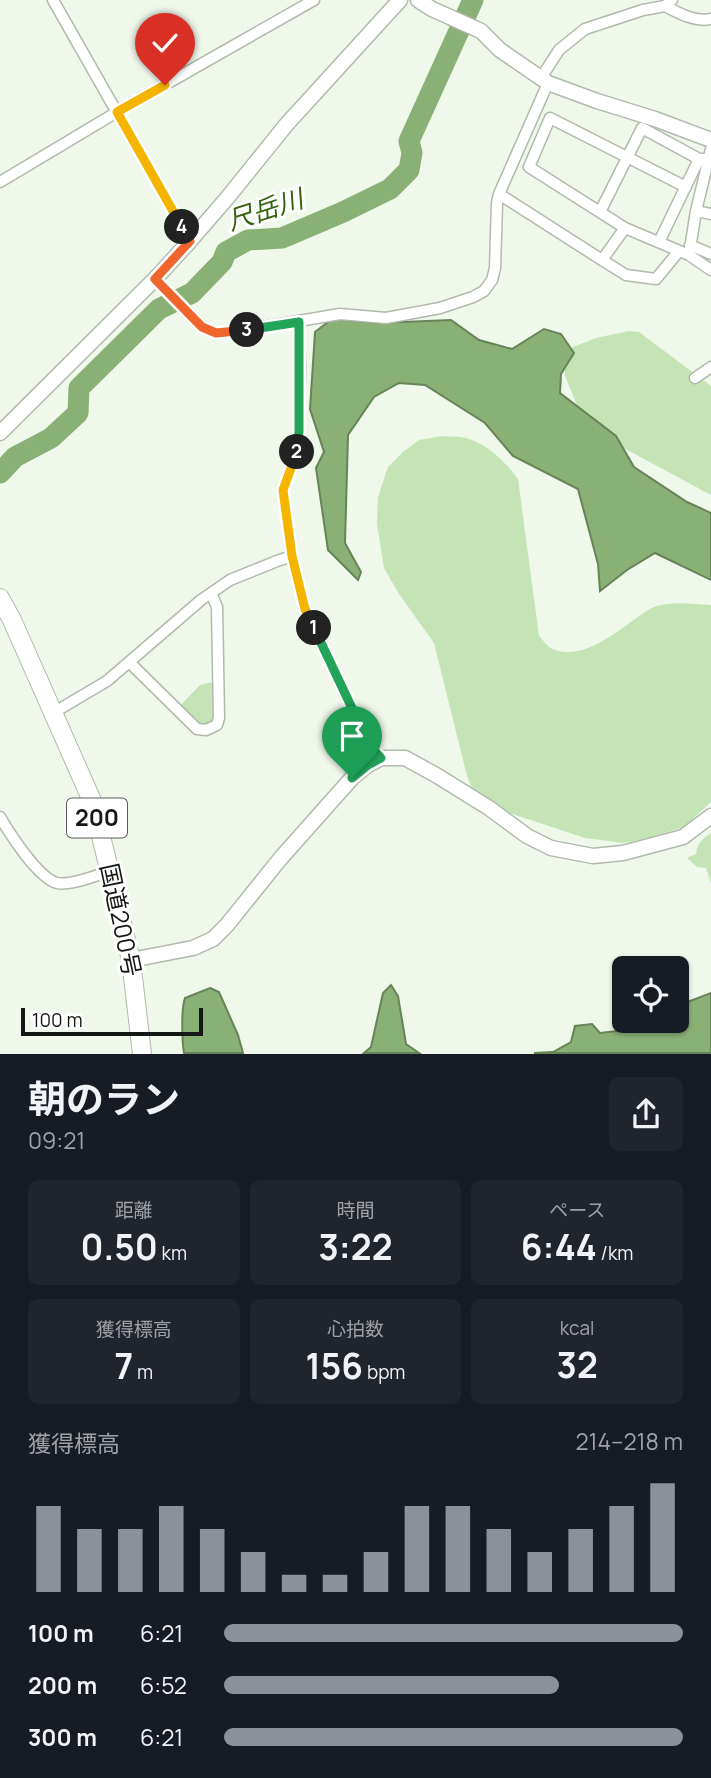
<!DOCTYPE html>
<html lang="ja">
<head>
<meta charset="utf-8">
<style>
	:root { --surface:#171b24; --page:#20242c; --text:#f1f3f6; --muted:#9ea1a6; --accent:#8c9099 }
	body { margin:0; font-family:Manrope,"Noto Sans JP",sans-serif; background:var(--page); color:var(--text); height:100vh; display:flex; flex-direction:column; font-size:26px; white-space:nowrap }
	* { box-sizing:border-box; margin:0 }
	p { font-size:23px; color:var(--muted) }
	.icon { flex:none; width:38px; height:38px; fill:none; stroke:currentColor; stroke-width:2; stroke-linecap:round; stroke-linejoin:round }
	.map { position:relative; height:1054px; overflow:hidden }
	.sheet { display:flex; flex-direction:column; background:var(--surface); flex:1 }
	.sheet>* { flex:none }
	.controls { position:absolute; left:612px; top:956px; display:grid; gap:14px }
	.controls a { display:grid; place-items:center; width:77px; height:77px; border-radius:10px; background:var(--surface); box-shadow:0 2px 5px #0004; font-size:35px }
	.scale { position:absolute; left:21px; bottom:18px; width:182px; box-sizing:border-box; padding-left:7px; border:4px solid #141713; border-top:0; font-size:19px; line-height:24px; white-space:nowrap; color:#141713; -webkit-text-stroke:5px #fff; paint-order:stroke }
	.pin { position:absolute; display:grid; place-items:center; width:60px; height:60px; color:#fff; margin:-72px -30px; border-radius:50% 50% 50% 0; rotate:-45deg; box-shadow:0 0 7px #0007 }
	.pin .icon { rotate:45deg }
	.km { position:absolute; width:35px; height:35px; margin:-18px; border-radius:50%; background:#222; color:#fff; font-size:19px; line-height:35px; text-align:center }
	.round { display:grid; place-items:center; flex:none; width:74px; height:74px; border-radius:10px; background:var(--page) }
	.summary { display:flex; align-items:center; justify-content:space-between; height:119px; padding:0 28px }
	h1 { font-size:38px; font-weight:700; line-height:52px }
	.stats { display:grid; grid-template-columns:repeat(3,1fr); gap:10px; height:119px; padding:7px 28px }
	.stats div { display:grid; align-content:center; border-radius:10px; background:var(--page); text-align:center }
	.stats b { font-size:35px; font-weight:700 }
	.stats small { font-size:19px; font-weight:400 }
	.stats p { font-size:19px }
	.chart { height:196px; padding:14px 28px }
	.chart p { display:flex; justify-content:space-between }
	.chart svg { width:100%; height:126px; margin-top:7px; stroke:var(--accent); stroke-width:6 }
	ul { padding:0 28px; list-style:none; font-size:23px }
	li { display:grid; grid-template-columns:112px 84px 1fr; align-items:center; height:52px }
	li i { height:18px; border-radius:9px; background:var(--accent) }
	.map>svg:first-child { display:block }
	.green { fill:#c5e4b5 }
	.water { fill:#8ab175; stroke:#678358; stroke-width:2 }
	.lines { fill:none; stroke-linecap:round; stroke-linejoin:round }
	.river { stroke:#8ab175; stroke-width:21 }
	.minor-casing { stroke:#b1baad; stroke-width:13 }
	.tertiary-casing { stroke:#b1baad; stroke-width:17 }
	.trunk-casing { stroke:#b1baad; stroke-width:20 }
	.minor { stroke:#fff; stroke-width:10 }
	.tertiary { stroke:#fff; stroke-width:14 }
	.trunk { stroke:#fff; stroke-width:18 }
	.split-1-casing { stroke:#fff; stroke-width:14 }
	.split-2-casing { stroke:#fff; stroke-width:14 }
	.split-3-casing { stroke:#fff; stroke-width:14 }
	.split-4-casing { stroke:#fff; stroke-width:14 }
	.split-5-casing { stroke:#fff; stroke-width:14 }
	.split-1 { stroke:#22a559; stroke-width:9 }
	.split-2 { stroke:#f5b400; stroke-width:9 }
	.split-3 { stroke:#22a559; stroke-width:9 }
	.split-4 { stroke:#f0652b; stroke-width:9 }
	.split-5 { stroke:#f5b400; stroke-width:9 }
	.labels { text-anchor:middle; stroke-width:6; stroke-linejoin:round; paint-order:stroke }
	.shield { fill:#fff; stroke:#5a5d5a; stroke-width:2 }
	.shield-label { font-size:23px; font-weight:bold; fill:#141713 }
	.street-label { font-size:24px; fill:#141713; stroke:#fff }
	.water-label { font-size:26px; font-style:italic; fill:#34640f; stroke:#fff }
</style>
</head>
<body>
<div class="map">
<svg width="711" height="1054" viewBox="0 0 711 1054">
	<rect width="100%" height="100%" fill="#eff8eb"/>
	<!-- green -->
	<path class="green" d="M629 331 639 332 711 386V495L618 445 577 405 565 376V356L573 347 596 338Z
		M443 436C450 437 459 436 466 438 488 444 505 462 518 479L539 636C544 641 548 648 555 650 584 660 616 632 638 617 644 613 650 608 657 606 673 601 694 604 711 605V802L684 827 647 838 624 843 585 838 494 808 474 793 467 776 434 643 399 594 384 568 377 524 378 497 388 467 403 452 419 440Z
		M212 682 214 722 206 725H200L180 706 200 685Z
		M711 833V883L706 868 697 867 687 858 696 854C697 843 702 839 711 833Z"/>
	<!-- water -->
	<path class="water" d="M332 319 378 323 451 320 479 340 512 349 544 329 561 334 574 353 561 374 560 393 616 436 634 467 687 502 711 513V580L655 553 627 570 600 591 598 564 578 489 513 456 485 423 425 385 399 383 374 397 348 435 345 543 361 572 358 580 328 550 316 468 324 452 310 409 315 332Z
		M391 985 398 996 406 1044 419 1053H364L371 1047 383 993Z
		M210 988 219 992 238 1035 243 1053H184C182 1041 181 1009 185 998Z
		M711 993V1053H534L553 1052 571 1042 575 1026 592 1024 600 1033 634 1029 655 1020H677V1006Z"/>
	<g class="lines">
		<!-- river -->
		<path class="river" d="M0 473 15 457 51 438 78 413 79 388 159 309 192 293 222 262 226 252 248 240 282 238 343 212 390 189 409 170 412 153 409 141 473 0"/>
		<defs>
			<path id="minor" d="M53 0 190 241
				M665 6C680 14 695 22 711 19
				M541 78 559 50 585 29 643 10 665 6 672 0
				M0 182 117 112 314 0
				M686 187 550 118 529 167 625 228 689 255 711 270
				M499 194 602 260 625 228
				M696 211 711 214
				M600 212 642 128 699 159
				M659 242 699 159H706
				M690 245 711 254
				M689 255 696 211 711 149
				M602 260 626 275 656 279 679 251
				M155 279 202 327 216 333 240 331 340 314 386 318 440 308 473 297 484 291 492 280 495 268 497 203 499 194 548 83
				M299 322 300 369 298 449 283 490 292 556 305 609 370 746 381 758
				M695 378 711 367
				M129 662 197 729 206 730 217 725 219 718 217 607 211 593
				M53 713 107 681 201 600 230 580 277 561 292 556
				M0 817C10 834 38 878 57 883 71 886 97 875 110 871"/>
			<path id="tertiary" d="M418 0 432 9 481 31 500 50 548 83 597 101 655 119 711 140
				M0 433 155 279 190 241 228 197 286 125 400 0
				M131 960 193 948 213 939 227 925 280 859 352 778 368 765 381 758H405L436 775 489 808 527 836 551 848 593 856 623 853 683 837 711 816"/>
			<path id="trunk" d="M0 598 12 620 93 803 131 960 142 1054"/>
		</defs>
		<!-- minor casing -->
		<use href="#minor" class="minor-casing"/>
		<!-- tertiary casing -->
		<use href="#tertiary" class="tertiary-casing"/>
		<!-- trunk casing -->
		<use href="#trunk" class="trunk-casing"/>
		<!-- minor -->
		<use href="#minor" class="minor"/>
		<!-- tertiary -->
		<use href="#tertiary" class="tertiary"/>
		<!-- trunk -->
		<use href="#trunk" class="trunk"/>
	</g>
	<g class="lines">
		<defs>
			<path id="split-1" d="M314 628 370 746 381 758 368 765 352 778"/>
			<path id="split-2" d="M297 452 283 490 292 556 305 609 314 628"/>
			<path id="split-3" d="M247 330 299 322V431L297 452"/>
			<path id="split-4" d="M182 227 190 241 155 279 202 327 216 333 247 330"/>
			<path id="split-5" d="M165 85 117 112 182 227"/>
		</defs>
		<!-- split-1 casing -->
		<use href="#split-1" class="split-1-casing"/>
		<!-- split-2 casing -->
		<use href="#split-2" class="split-2-casing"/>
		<!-- split-3 casing -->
		<use href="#split-3" class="split-3-casing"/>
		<!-- split-4 casing -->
		<use href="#split-4" class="split-4-casing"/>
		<!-- split-5 casing -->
		<use href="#split-5" class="split-5-casing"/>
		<!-- split-1 -->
		<use href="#split-1" class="split-1"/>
		<!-- split-2 -->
		<use href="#split-2" class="split-2"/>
		<!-- split-3 -->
		<use href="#split-3" class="split-3"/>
		<!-- split-4 -->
		<use href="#split-4" class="split-4"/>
		<!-- split-5 -->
		<use href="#split-5" class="split-5"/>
	</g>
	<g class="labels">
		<!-- shield labels -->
		<rect class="shield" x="67" y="798.5" width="60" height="39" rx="5"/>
		<g class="shield-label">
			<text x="97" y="826">200</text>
		</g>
		<!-- street labels -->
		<g class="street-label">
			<text transform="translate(120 920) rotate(78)" y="8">国道200号</text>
		</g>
		<!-- water labels -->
		<g class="water-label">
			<text transform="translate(265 210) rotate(-18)" y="9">尺岳川</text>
		</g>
	</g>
</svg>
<div class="controls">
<a><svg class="icon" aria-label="locate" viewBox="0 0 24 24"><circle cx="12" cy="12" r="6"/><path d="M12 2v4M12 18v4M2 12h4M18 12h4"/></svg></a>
</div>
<div class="scale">100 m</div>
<div class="pin" style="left:352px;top:778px;background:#1e9e55"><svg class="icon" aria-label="arrive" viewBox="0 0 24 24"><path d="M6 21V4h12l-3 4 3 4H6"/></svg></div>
<div class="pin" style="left:165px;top:85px;background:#d93025"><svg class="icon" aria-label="check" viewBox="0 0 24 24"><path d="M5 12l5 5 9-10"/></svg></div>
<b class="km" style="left:314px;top:628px">1</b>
<b class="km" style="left:297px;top:452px">2</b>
<b class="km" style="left:247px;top:330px">3</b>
<b class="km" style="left:182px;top:227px">4</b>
</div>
<section class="sheet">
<div class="summary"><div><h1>朝のラン</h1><p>09:21</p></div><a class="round"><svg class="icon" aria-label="share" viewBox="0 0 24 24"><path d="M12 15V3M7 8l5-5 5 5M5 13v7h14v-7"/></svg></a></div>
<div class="stats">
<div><p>距離</p><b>0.50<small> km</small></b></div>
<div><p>時間</p><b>3:22</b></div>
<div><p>ペース</p><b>6:44<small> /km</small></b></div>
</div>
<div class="stats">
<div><p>獲得標高</p><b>7<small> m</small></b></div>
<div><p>心拍数</p><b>156<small> bpm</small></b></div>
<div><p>kcal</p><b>32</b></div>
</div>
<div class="chart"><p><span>獲得標高</span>214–218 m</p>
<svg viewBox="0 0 160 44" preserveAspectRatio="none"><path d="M5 44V14M15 44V22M25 44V22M35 44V14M45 44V22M55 44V30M65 44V38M75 44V38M85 44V30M95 44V14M105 44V14M115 44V22M125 44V30M135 44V22M145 44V14M155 44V6"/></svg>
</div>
<ul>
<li><b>100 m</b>6:21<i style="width:100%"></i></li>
<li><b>200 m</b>6:52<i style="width:73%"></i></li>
<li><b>300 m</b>6:21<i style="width:100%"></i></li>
</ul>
</section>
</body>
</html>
